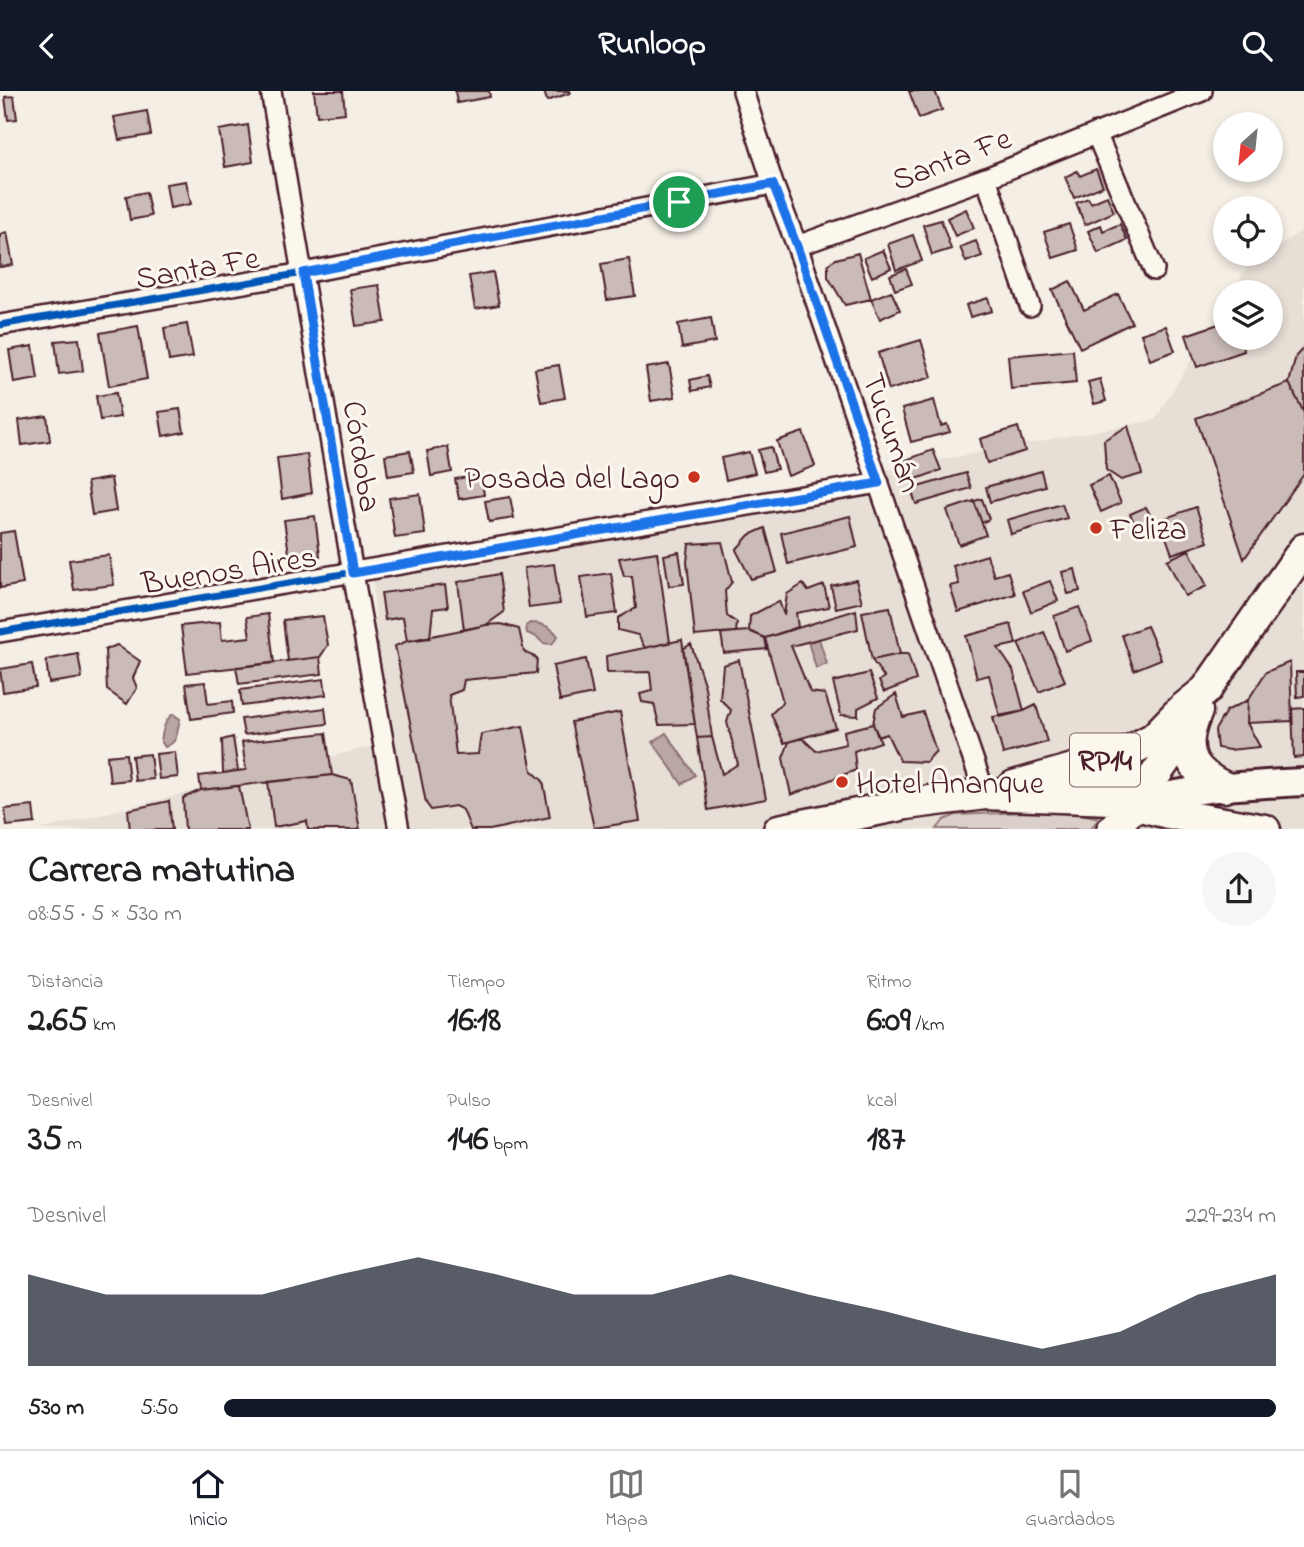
<!DOCTYPE html>
<html lang="es">
<head>
<meta charset="utf-8">
<style>
	:root { --surface:#fff; --page:#f6f6f6; --text:#202124; --muted:#757577; --line:#e0e0e0; --accent:#111827 }
	body { margin:0; font-family:"Indie Flower",sans-serif; background:var(--page); color:var(--text); height:100vh; display:flex; flex-direction:column; font-size:26px; white-space:nowrap }
	* { box-sizing:border-box; margin:0 }
	p { font-size:23px; color:var(--muted) }
	.icon { flex:none; width:38px; height:38px; fill:none; stroke:currentColor; stroke-width:2; stroke-linecap:round; stroke-linejoin:round }
	.map { position:relative; height:738px; overflow:hidden }
	.drawer { display:flex; flex-direction:column; background:var(--surface); flex:1 }
	.drawer>* { flex:none }
	.needle { width:46px; rotate:207deg }
	.controls { position:absolute; left:1213px; top:21px; display:grid; gap:14px }
	.controls a { display:grid; place-items:center; width:70px; height:70px; border-radius:50%; background:var(--surface); box-shadow:0 4px 10px #0003; font-size:35px }
	.pin { position:absolute; display:grid; place-items:center; width:60px; height:60px; color:#fff; margin:-30px; border:4px solid #fff; border-radius:50%; box-shadow:0 2px 7px #0007 }
	.round { display:grid; place-items:center; flex:none; width:74px; height:74px; border-radius:37px; background:var(--page) }
	.head { display:flex; align-items:center; justify-content:space-between; height:119px; padding:0 28px }
	h1 { font-size:38px; font-weight:800; line-height:52px }
	.figures { display:grid; grid-template-columns:repeat(3,1fr); gap:10px; height:119px; padding:7px 28px }
	.figures div { display:grid; align-content:center }
	.figures b { font-size:35px; font-weight:800 }
	.figures small { font-size:19px; font-weight:400 }
	.figures p { font-size:19px }
	.chart { height:196px; padding:14px 28px }
	.chart p { display:flex; justify-content:space-between }
	.chart svg { width:100%; height:126px; margin-top:7px; fill:var(--accent); opacity:.7 }
	ul { padding:0 28px; list-style:none; font-size:23px }
	li { display:grid; grid-template-columns:112px 84px 1fr; align-items:center; height:52px }
	li i { height:18px; border-radius:9px; background:var(--accent) }
	header { display:flex; justify-content:space-between; align-items:center; height:91px; padding:0 28px; background:var(--accent); color:#fff; font-size:32px; font-weight:800 }
	.tabs { display:flex; justify-content:space-around; align-items:center; height:98px; border-top:2px solid var(--line); background:var(--surface); font-size:19px; color:var(--muted) }
	.tabs a { display:grid; justify-items:center; gap:4px }
	.tabs .current { color:var(--accent) }
	.map>svg:first-child { display:block }
	.built { fill:#e7dfd6 }
	.green { fill:#dbd0c9; stroke:#92787a; stroke-width:2 }
	.water { fill:#baa7a5; stroke:#8d7174; stroke-width:2 }
	.building { fill:#cabbb6; stroke:#4a1f2b; stroke-width:2 }
	.lines { fill:none; stroke-linecap:round; stroke-linejoin:round }
	.minor-casing { stroke:#4a1f2b; stroke-width:24 }
	.secondary-casing { stroke:#4a1f2b; stroke-width:32 }
	.primary-casing { stroke:#4a1f2b; stroke-width:35 }
	.minor { stroke:#fbf7ec; stroke-width:19 }
	.secondary { stroke:#fbf7ec; stroke-width:26 }
	.primary { stroke:#fbf7ec; stroke-width:30 }
	.cycleway-casing { stroke:#fbf7ec; stroke-width:11 }
	.cycleway { stroke:#0057b8; stroke-width:7 }
	.route-casing { stroke:#fff; stroke-width:14 }
	.route { stroke:#1a73e8; stroke-width:9 }
	.poi-dot { fill:#c8321e; stroke:#fbf7ec; stroke-width:2.5 }
	.labels { text-anchor:middle; stroke-width:6; stroke-linejoin:round; paint-order:stroke }
	.shield { fill:#fbf7ec; stroke:#7f6065; stroke-width:2 }
	.shield-label { font-size:30px; font-weight:bold; fill:#4a1f2b }
	.street-label { font-size:32px; fill:#4a1f2b; stroke:#fbf7ec }
	.poi-label { font-size:32px; fill:#4a1f2b; stroke:#fbf7ec; text-anchor:start }
</style>
</head>
<body>
<header><svg class="icon" aria-label="back" viewBox="0 0 24 24"><path d="M15 5l-7 7 7 7"/></svg>Runloop<svg class="icon" aria-label="search" viewBox="0 0 24 24"><circle cx="10" cy="10" r="6"/><path d="M15 15l6 6"/></svg></header>
<div class="map">
<svg width="1304" height="739" viewBox="0 0 1304 739">
	<rect width="100%" height="100%" fill="#f4eee4"/>
	<filter id="ink" filterUnits="userSpaceOnUse"><feTurbulence type="fractalNoise" baseFrequency=".0143" numOctaves="2"/><feDisplacementMap in="SourceGraphic" scale="14" xChannelSelector="R" yChannelSelector="G"/><feConvolveMatrix kernelMatrix="1 2 1 2 8 2 1 2 1" color-interpolation-filters="sRGB"/></filter>
	<g filter="url(#ink)">
		<!-- built -->
		<path class="built" d="M1304 138V738L39 739 381 653 372 468 750 404 1155 329 1225 213V247H1270V201H1232L1248 175 1267 163H1270L1271 160Z"/>
		<!-- green -->
		<path class="green" d="M1029 721 1080 723 1100 727 1090 738H937L944 729 956 724Z"/>
		<!-- water -->
		<path class="water" d="M530 532C542 532 551 535 558 545L552 553 543 552 537 546 527 542 526 535Z
			M819 548 827 573 816 577 808 551Z
			M173 623 180 628C176 641 180 650 165 656L161 650C163 639 164 630 173 623Z
			M666 642 695 684 682 693 653 651Z"/>
		<!-- building -->
		<path class="building" d="M314 0H343L345 22 317 25Z
			M455 0H489L490 6 457 12Z
			M544 0H570V2L547 10Z
			M909 0H935L942 19 919 27Z
			M14 5 17 28 8 29 5 6Z
			M147 20 151 44 119 49 114 26Z
			M248 34 253 71 225 76 219 39Z
			M1096 78 1103 95 1074 107 1065 86 1077 80 1080 85Z
			M186 90 191 113 170 117 166 93Z
			M146 101 151 125 130 129 126 105Z
			M1107 105 1114 121 1085 134 1076 112 1088 107 1091 112Z
			M966 118 974 137 955 145 947 127Z
			M941 129 951 158 932 164 923 134Z
			M1069 133 1078 159 1053 167 1044 141Z
			M1120 133 1127 149 1098 162 1088 140 1101 134 1103 140Z
			M7 141 13 174 0 176V143Z
			M913 144 922 170 896 179 888 153Z
			M976 150 982 165 966 171 960 156Z
			M883 159 891 177 872 186 864 167Z
			M858 162 871 208 845 214 828 186V173L836 168Z
			M629 168 635 205 607 209 601 173Z
			M906 178 912 193 895 199 890 184Z
			M493 181 499 214 475 218 469 185Z
			M1070 190 1084 219 1118 203 1132 232 1080 257 1052 199Z
			M379 194 385 231 356 235 350 198Z
			M891 200 900 219 880 228 871 208Z
			M988 207 992 220 970 226 966 214Z
			M711 227 715 251 682 257 678 233Z
			M1225 231V247H1240L1244 260 1197 276 1186 244Z
			M187 233 193 266 169 270 164 237Z
			M138 235 147 288 109 295 100 242Z
			M1166 235 1175 260 1150 269 1141 243Z
			M79 248 83 280 59 283 55 250Z
			M921 249 932 286 889 299 878 262Z
			M33 255 38 288 14 292 9 259Z
			M1304 256V322L1289 292 1296 265Z
			M1073 259 1076 292 1011 298 1008 265Z
			M669 273 675 306 651 310 646 277Z
			M559 274 565 307 541 311 535 278Z
			M707 285 710 296 692 300 690 289Z
			M1100 288 1106 310 1094 313 1088 291Z
			M1289 292 1304 322V383L1244 468 1196 327Z
			M116 302 120 326 100 329 96 305Z
			M934 309 941 335 947 333 950 341 911 351 902 318Z
			M180 318 184 341 163 345 159 321Z
			M47 325 50 350 22 354 19 329Z
			M1128 335 1142 383 1121 389 1106 379 1104 349Z
			M1018 336 1025 360 987 372 980 348Z
			M803 341 815 375 788 385 777 350Z
			M448 356 452 381 431 385 427 360Z
			M771 356 777 378 764 381 758 359Z
			M933 359 941 379 914 389 906 369Z
			M410 360 414 381 388 385 385 364Z
			M749 361 755 382 726 389 721 367Z
			M307 363 312 402 282 408 277 367Z
			M1041 380 1045 395 990 411 986 396Z
			M966 382 971 397 916 413 911 398Z
			M481 384 484 404 459 408 455 388Z
			M1109 385 1121 412 1101 421 1089 394Z
			M111 387 116 420 92 424 87 391Z
			M420 403 425 443 395 447 389 407Z
			M510 406 514 427 489 431 485 410Z
			M982 408 989 428 982 432 974 410Z
			M974 410 986 444 959 454 947 419Z
			M1062 413 1067 427 1011 443 1007 429Z
			M1146 416 1155 433 1138 440 1130 423Z
			M1196 416 1208 451 1172 463 1160 429Z
			M315 425 320 465 290 469 284 429Z
			M850 425 857 456 788 473 781 442Z
			M765 437 777 481 751 488 736 459 749 444Z
			M14 440 23 493 0 497V442Z
			M722 451 732 491 725 500 727 525 737 532 736 541 695 545 687 471 689 453Z
			M1189 459 1207 495 1185 505 1167 469Z
			M657 461 670 551 645 557 638 544 618 539V527L636 517 632 485H624L619 467Z
			M679 461 684 493 669 495 664 464Z
			M109 464 114 494 74 499 69 469Z
			M987 464 994 485 1008 481 1015 503 958 521 950 495 959 493 953 475Z
			M554 473 560 513 529 517 524 477Z
			M1075 478 1080 500 1068 503 1062 481Z
			M611 482 617 522 587 526 581 486Z
			M499 483 504 521 486 534 464 539 458 491Z
			M856 489 862 511 836 517 831 495Z
			M1050 490 1058 510 1031 521 1023 500Z
			M803 493 808 500 824 494 829 516 796 522 798 536 765 547 749 540 750 525 779 510 784 524 787 503Z
			M445 494 448 516 433 518 430 547 407 550 403 526 385 529 381 502Z
			M890 516 900 563 872 569 862 521Z
			M1079 516 1092 550 1065 560 1054 525Z
			M856 519 858 538 791 555 810 601 825 603 836 637 784 652 771 623 783 611 765 547Z
			M268 523 274 572 187 582 181 535 220 531 222 549 250 546 247 526Z
			M323 525 328 554 320 566 288 570 283 529Z
			M501 533 519 538 524 561 537 567 536 582 464 589 462 599 449 604 456 664 478 663 481 643 523 635 532 680 543 690 550 726 490 739H471L463 719 455 715 431 719 426 712 395 555 407 550 486 534Z
			M1011 533 1016 553 998 557 1013 579 1024 620 1000 626 989 584 977 587 966 545Z
			M1147 535 1161 568 1134 579 1122 544Z
			M749 540 765 547 767 558 724 562 721 542Z
			M1044 541 1065 590 1039 601 1018 552Z
			M682 549 695 633 659 634 654 613 642 611 640 603 652 600 650 581 607 582 606 565Z
			M691 553 705 596 712 646 697 647 683 558Z
			M117 554 140 570 133 587 137 597 127 613 107 599 105 559Z
			M78 563 82 587 49 592 46 569Z
			M900 563H908L916 589 884 601 879 590 884 586 872 569Z
			M320 566 322 583 239 593 236 576Z
			M586 568 593 603 560 610 553 575Z
			M739 569 766 708 708 719 697 647 712 646 722 683 738 673 727 631 731 619 720 608 723 574Z
			M1290 571 1292 630 1247 632 1248 609 1266 581Z
			M32 573 36 596 3 601 0 578Z
			M1296 581H1304V605L1297 606Z
			M869 582 878 607 858 617V625L841 624 833 591Z
			M324 588 326 604 242 615 240 599Z
			M205 591 208 613 232 610 233 622 191 628 186 593Z
			M896 603 903 626 923 621 936 660 926 671 900 670 887 643 878 646 873 633 876 617Z
			M1248 609 1247 632 1260 656 1229 659 1217 657 1215 639 1226 620Z
			M1036 614 1047 651 1003 663 993 626 1024 620Z
			M325 617 327 633 244 644 241 628Z
			M1304 617V666L1294 667 1292 618Z
			M620 621 640 730 594 737 571 631Z
			M873 633 881 651 854 660 856 679 791 704 783 667 789 651 802 647 816 660 846 653 844 640Z
			M326 642 332 684 201 699 199 685 246 679 242 651Z
			M233 646 238 680 223 682 222 649Z
			M175 661 178 686 159 688 156 663Z
			M126 663 129 689 110 691 107 665Z
			M150 663 153 688 135 690 132 665Z
			M332 684 351 689 360 739H308L307 730 274 736 268 691Z
			M239 695 248 739H185L183 707 201 699Z
			M169 710 172 739H130L128 719Z
			M33 715 35 732 7 735 5 718Z"/>
		<g class="lines">
			<defs>
				<path id="minor" d="M271 0 353 482 399 739
					M743 0 773 93 797 155 985 703
					M1096 42 1154 179
					M986 87 1030 215
					M797 155 986 87 1202 0
					M0 234 303 182 773 93
					M0 541 879 392"/>
				<path id="secondary" d="M1135 713C1190 696 1247 694 1304 691"/>
				<path id="primary" d="M1193 630C1181 664 1194 682 1224 696
					M1014 695 1122 664 1154 647 1180 620 1206 599 1304 458
					M779 739 906 713 985 703 1112 708 1172 723 1265 739
					M1112 739 1135 713 1193 630 1197 620"/>
			</defs>
			<!-- minor casing -->
			<use href="#minor" class="minor-casing"/>
			<!-- secondary casing -->
			<use href="#secondary" class="secondary-casing"/>
			<!-- primary casing -->
			<use href="#primary" class="primary-casing"/>
			<!-- minor -->
			<use href="#minor" class="minor"/>
			<!-- secondary -->
			<use href="#secondary" class="secondary"/>
			<!-- primary -->
			<use href="#primary" class="primary"/>
			<defs>
				<path id="cycleway" d="M0 234 303 182 773 93
					M0 541 879 392"/>
			</defs>
			<!-- cycleway casing -->
			<use href="#cycleway" class="cycleway-casing"/>
			<!-- cycleway -->
			<use href="#cycleway" class="cycleway"/>
		</g>
	</g>
	<g class="lines" filter="url(#ink)">
		<defs>
			<path id="route" d="M773 93 797 155 879 392 353 482 303 182Z"/>
		</defs>
		<!-- route casing -->
		<use href="#route" class="route-casing"/>
		<!-- route -->
		<use href="#route" class="route"/>
	</g>
	<!-- markers -->
	<g class="poi-dot">
		<circle cx="694" cy="386" r="7"/>
		<circle cx="1096" cy="437" r="7"/>
		<circle cx="842" cy="691" r="7"/>
	</g>
	<g class="labels">
		<!-- shield labels -->
		<rect class="shield" x="1070" y="642.5" width="70" height="53" rx="5"/>
		<g class="shield-label">
			<text x="1105" y="679">RP14</text>
		</g>
		<!-- street labels -->
		<g class="street-label">
			<text transform="translate(951 67) rotate(-21)" y="11">Santa Fe</text>
			<text transform="translate(197 176) rotate(-10)" y="11">Santa Fe</text>
			<text transform="translate(893 341) rotate(71)" y="11">Tucumán</text>
			<text transform="translate(363 365) rotate(81)" y="11">Córdoba</text>
			<text transform="translate(229 478) rotate(-9)" y="11">Buenos Aires</text>
		</g>
		<!-- poi labels -->
		<g class="poi-label">
			<text x="680" y="397" text-anchor="end">Posada del Lago</text>
			<text x="1110" y="448">Feliza</text>
			<text x="856" y="702">Hotel Ananque</text>
		</g>
	</g>
</svg>
<div class="controls">
<a><svg class="needle" viewBox="-14 -14 28 28"><path d="M0-13l5 13h-10z" fill="#e53935"/><path d="M0 13l5-13h-10z" fill="#757577"/></svg></a>
<a><svg class="icon" aria-label="locate" viewBox="0 0 24 24"><circle cx="12" cy="12" r="6"/><path d="M12 2v4M12 18v4M2 12h4M18 12h4"/></svg></a>
<a><svg class="icon" aria-label="layers" viewBox="0 0 24 24"><path d="M12 4l9 5-9 5-9-5zM3 14l9 5 9-5"/></svg></a>
</div>
<div class="pin" style="left:679px;top:111px;background:#1e9e55"><svg class="icon" aria-label="arrive" viewBox="0 0 24 24"><path d="M6 21V4h12l-3 4 3 4H6"/></svg></div>
</div>
<section class="drawer">
<div class="head"><div><h1>Carrera matutina</h1><p>08:55 · 5 × 530 m</p></div><a class="round"><svg class="icon" aria-label="share" viewBox="0 0 24 24"><path d="M12 15V3M7 8l5-5 5 5M5 13v7h14v-7"/></svg></a></div>
<div class="figures">
<div><p>Distancia</p><b>2.65<small> km</small></b></div>
<div><p>Tiempo</p><b>16:18</b></div>
<div><p>Ritmo</p><b>6:09<small> /km</small></b></div>
</div>
<div class="figures">
<div><p>Desnivel</p><b>35<small> m</small></b></div>
<div><p>Pulso</p><b>146<small> bpm</small></b></div>
<div><p>kcal</p><b>187</b></div>
</div>
<div class="chart"><p><span>Desnivel</span>229–234 m</p>
<svg viewBox="0 0 160 44" preserveAspectRatio="none"><path d="M0 44V12L10 19L20 19L30 19L40 12L50 6L60 12L70 19L80 19L90 12L100 19L110 25L120 32L130 38L140 32L150 19L160 12V44z"/></svg>
</div>
<ul>
<li><b>530 m</b>5:50<i style="width:100%"></i></li>
</ul>
</section>
<nav class="tabs">
<a class="current"><svg class="icon" aria-label="home" viewBox="0 0 24 24"><path d="M3 11l9-7 9 7M6 9v11h12V9"/></svg>Inicio</a>
<a><svg class="icon" aria-label="map" viewBox="0 0 24 24"><path d="M3 6l6-2 6 2 6-2v14l-6 2-6-2-6 2zM9 4v14M15 6v14"/></svg>Mapa</a>
<a><svg class="icon" aria-label="saved" viewBox="0 0 24 24"><path d="M7 4h10v16l-5-4-5 4z"/></svg>Guardados</a>
</nav>
</body>
</html>
